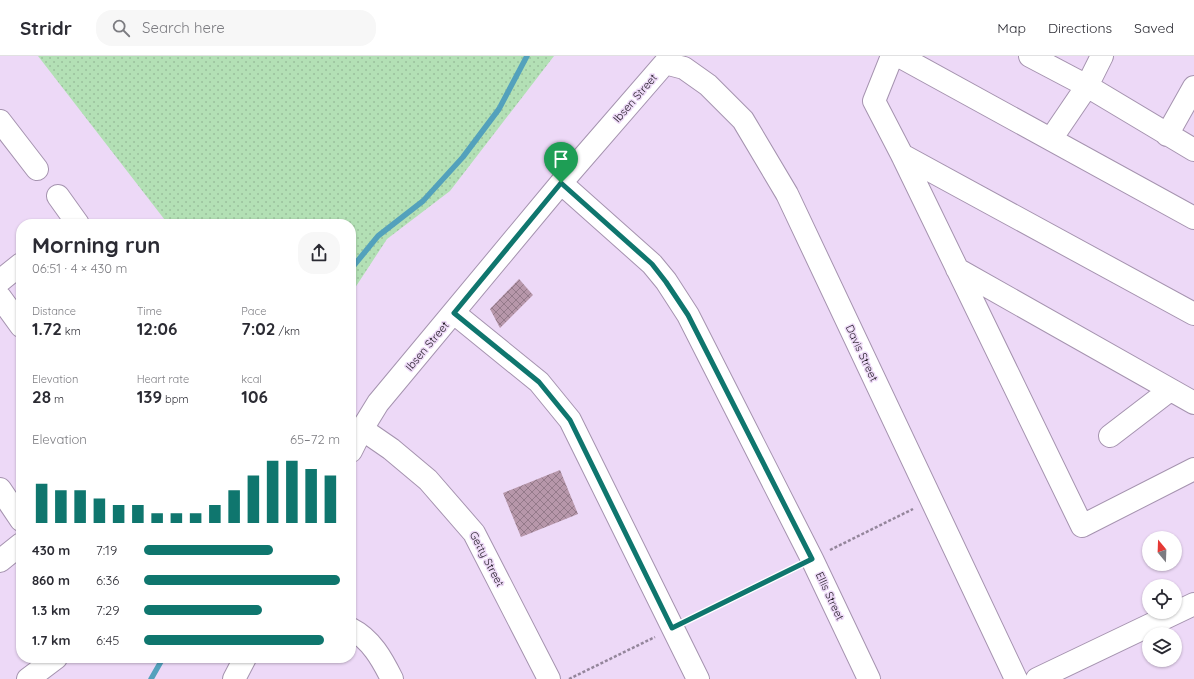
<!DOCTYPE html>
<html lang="en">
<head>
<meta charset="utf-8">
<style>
	:root { --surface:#fff; --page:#f7f7f7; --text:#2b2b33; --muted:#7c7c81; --line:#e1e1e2; --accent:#0f766e }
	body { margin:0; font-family:Quicksand,sans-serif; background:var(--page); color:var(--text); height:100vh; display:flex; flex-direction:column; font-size:15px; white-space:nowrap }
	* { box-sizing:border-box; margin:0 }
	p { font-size:13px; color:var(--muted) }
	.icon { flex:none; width:22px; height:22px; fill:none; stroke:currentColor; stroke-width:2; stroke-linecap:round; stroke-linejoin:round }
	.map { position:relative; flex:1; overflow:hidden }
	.details { position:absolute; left:16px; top:163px; width:340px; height:444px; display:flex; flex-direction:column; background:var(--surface); border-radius:16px; box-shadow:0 1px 3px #0004 }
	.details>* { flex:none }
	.needle { width:26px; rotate:341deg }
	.controls { position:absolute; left:1142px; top:475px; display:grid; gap:8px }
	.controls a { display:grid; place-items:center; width:40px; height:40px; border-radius:50%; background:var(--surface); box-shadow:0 1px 3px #0004; font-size:20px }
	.pin { position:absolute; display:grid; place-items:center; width:34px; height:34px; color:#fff; margin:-41px -17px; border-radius:50% 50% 50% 0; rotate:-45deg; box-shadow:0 0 4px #0007 }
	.pin .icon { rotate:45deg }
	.round { display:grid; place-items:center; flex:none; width:42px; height:42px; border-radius:16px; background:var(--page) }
	.summary { display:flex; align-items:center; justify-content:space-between; height:68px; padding:0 16px }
	h1 { font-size:22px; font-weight:700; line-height:30px }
	.figures { display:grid; grid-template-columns:repeat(3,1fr); gap:6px; height:68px; padding:4px 16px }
	.figures div { display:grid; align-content:center }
	.figures b { font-size:17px; font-weight:700 }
	.figures small { font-size:11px; font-weight:400 }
	.figures p { font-size:11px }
	.chart { height:112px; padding:8px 16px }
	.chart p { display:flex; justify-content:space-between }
	.chart svg { width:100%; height:72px; margin-top:4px; stroke:var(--accent); stroke-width:6 }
	ul { padding:0 16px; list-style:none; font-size:13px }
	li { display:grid; grid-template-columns:64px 48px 1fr; align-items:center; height:30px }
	li i { height:10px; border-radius:5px; background:var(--accent) }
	header { display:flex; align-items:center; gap:24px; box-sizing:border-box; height:56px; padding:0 20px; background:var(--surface); border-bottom:1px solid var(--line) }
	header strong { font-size:19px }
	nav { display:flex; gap:22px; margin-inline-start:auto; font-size:14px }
	.search { width:280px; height:36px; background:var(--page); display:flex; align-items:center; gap:10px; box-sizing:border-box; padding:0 14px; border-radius:16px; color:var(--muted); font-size:15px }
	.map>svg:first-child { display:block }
	.grass { fill:url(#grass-dots) }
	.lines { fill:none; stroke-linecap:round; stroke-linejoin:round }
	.stream { stroke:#53a1bc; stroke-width:5.5 }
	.building { fill:url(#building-cross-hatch) }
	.minor-casing { stroke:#a593af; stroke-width:24 }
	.path { stroke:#94869b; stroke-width:2.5; stroke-dasharray:3 2; stroke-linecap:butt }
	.minor { stroke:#fff; stroke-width:22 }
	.route-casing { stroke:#fff; stroke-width:8 }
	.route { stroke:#0f766e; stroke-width:5 }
	.labels { text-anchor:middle; stroke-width:3; stroke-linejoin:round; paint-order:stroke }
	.street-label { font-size:11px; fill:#211a24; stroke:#edd9f7 }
</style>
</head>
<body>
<header>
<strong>Stridr</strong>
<div class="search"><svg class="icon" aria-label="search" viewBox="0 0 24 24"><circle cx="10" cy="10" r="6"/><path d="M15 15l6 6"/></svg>Search here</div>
<nav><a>Map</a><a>Directions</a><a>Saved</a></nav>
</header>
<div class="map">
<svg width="1194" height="623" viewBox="0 0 1194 623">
	<defs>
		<pattern id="grass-dots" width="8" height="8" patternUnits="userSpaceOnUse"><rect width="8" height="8" fill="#b3e0b5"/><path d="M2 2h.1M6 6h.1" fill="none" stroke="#9ac09c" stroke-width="1.8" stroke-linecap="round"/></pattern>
		<pattern id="building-cross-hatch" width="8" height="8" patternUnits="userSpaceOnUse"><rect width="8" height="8" fill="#b797aa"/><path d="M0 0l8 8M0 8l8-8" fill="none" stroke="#947a8a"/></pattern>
	</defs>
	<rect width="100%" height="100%" fill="#edd9f7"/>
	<!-- grass -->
	<path class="grass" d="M38 0H554L450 135 387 183 351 238V168H168Z"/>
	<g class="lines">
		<!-- stream -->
		<path class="stream" d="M351 213 378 180 423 145 463 101 499 53 527 0
			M151 623 163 602"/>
	</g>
	<!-- building -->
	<path class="building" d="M519 223 533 239 500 272 490 253Z
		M560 414 578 458 521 481 503 437Z"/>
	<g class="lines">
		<defs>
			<path id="minor" d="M892 0 874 45 902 99 1082 470 1194 413
				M899 0 1194 162
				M1030 0 1087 30 1194 94
				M0 65 37 113
				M1167 79 1194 31
				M1051 83 1087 30 1102 0
				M902 99 1194 258
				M561 127 652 208 666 225 688 259 812 503 869 623
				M58 140 78 168
				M957 213 1194 347
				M0 225 21 208
				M0 241 21 270
				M454 257 539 326 570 364 698 623
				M362 373 391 393 428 424 474 477 549 623
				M1110 380 1170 334
				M351 395 362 373 378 347 561 127 665 7 684 12 708 29 743 64 787 138 1016 623
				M0 433 21 464
				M0 505 21 488
				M351 573C371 583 382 603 392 623
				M28 623 56 602
				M234 623 245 602
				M1037 623 1194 548"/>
		</defs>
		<!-- minor casing -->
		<use href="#minor" class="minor-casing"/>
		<!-- path -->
		<path class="path" d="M830 494 913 453
			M690 564 795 512
			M569 623 655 581"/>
		<!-- minor -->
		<use href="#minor" class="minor"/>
	</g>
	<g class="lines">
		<defs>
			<path id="route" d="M561 127 652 208 666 226 688 259 812 503 672 572 570 364 539 326 454 257Z"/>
		</defs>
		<!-- route casing -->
		<use href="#route" class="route-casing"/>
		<!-- route -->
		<use href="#route" class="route"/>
	</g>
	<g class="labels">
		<!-- street labels -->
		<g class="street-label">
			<text transform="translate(635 42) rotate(-49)" y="4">Ibsen Street</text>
			<text transform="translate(427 290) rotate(-50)" y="4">Ibsen Street</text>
			<text transform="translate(862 297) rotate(65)" y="4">Davis Street</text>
			<text transform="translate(487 503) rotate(62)" y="4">Getty Street</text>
			<text transform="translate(830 540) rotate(65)" y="4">Ellis Street</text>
		</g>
	</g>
</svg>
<div class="controls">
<a><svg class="needle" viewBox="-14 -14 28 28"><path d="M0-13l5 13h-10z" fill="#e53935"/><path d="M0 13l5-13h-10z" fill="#7c7c81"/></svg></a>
<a><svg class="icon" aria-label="locate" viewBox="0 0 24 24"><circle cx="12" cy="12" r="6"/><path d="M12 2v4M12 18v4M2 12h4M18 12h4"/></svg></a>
<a><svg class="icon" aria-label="layers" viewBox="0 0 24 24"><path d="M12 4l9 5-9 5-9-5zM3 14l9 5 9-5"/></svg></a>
</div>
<div class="pin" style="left:561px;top:127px;background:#1e9e55"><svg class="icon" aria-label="arrive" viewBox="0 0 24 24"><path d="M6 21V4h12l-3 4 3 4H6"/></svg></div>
<section class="details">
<div class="summary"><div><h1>Morning run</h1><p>06:51 · 4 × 430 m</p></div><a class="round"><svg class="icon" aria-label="share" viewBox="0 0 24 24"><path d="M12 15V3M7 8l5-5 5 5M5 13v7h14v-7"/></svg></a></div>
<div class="figures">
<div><p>Distance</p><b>1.72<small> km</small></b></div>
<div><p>Time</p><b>12:06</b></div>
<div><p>Pace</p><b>7:02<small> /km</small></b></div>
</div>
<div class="figures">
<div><p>Elevation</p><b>28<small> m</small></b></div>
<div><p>Heart rate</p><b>139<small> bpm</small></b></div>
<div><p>kcal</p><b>106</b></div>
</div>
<div class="chart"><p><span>Elevation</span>65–72 m</p>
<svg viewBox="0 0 160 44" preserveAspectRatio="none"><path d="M5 44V20M15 44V24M25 44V24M35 44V29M45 44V33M55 44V33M65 44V38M75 44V38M85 44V38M95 44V33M105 44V24M115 44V15M125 44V6M135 44V6M145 44V11M155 44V15"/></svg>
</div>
<ul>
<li><b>430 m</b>7:19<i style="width:66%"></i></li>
<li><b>860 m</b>6:36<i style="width:100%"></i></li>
<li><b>1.3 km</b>7:29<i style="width:60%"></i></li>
<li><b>1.7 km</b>6:45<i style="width:92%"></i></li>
</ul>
</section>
</div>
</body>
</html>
